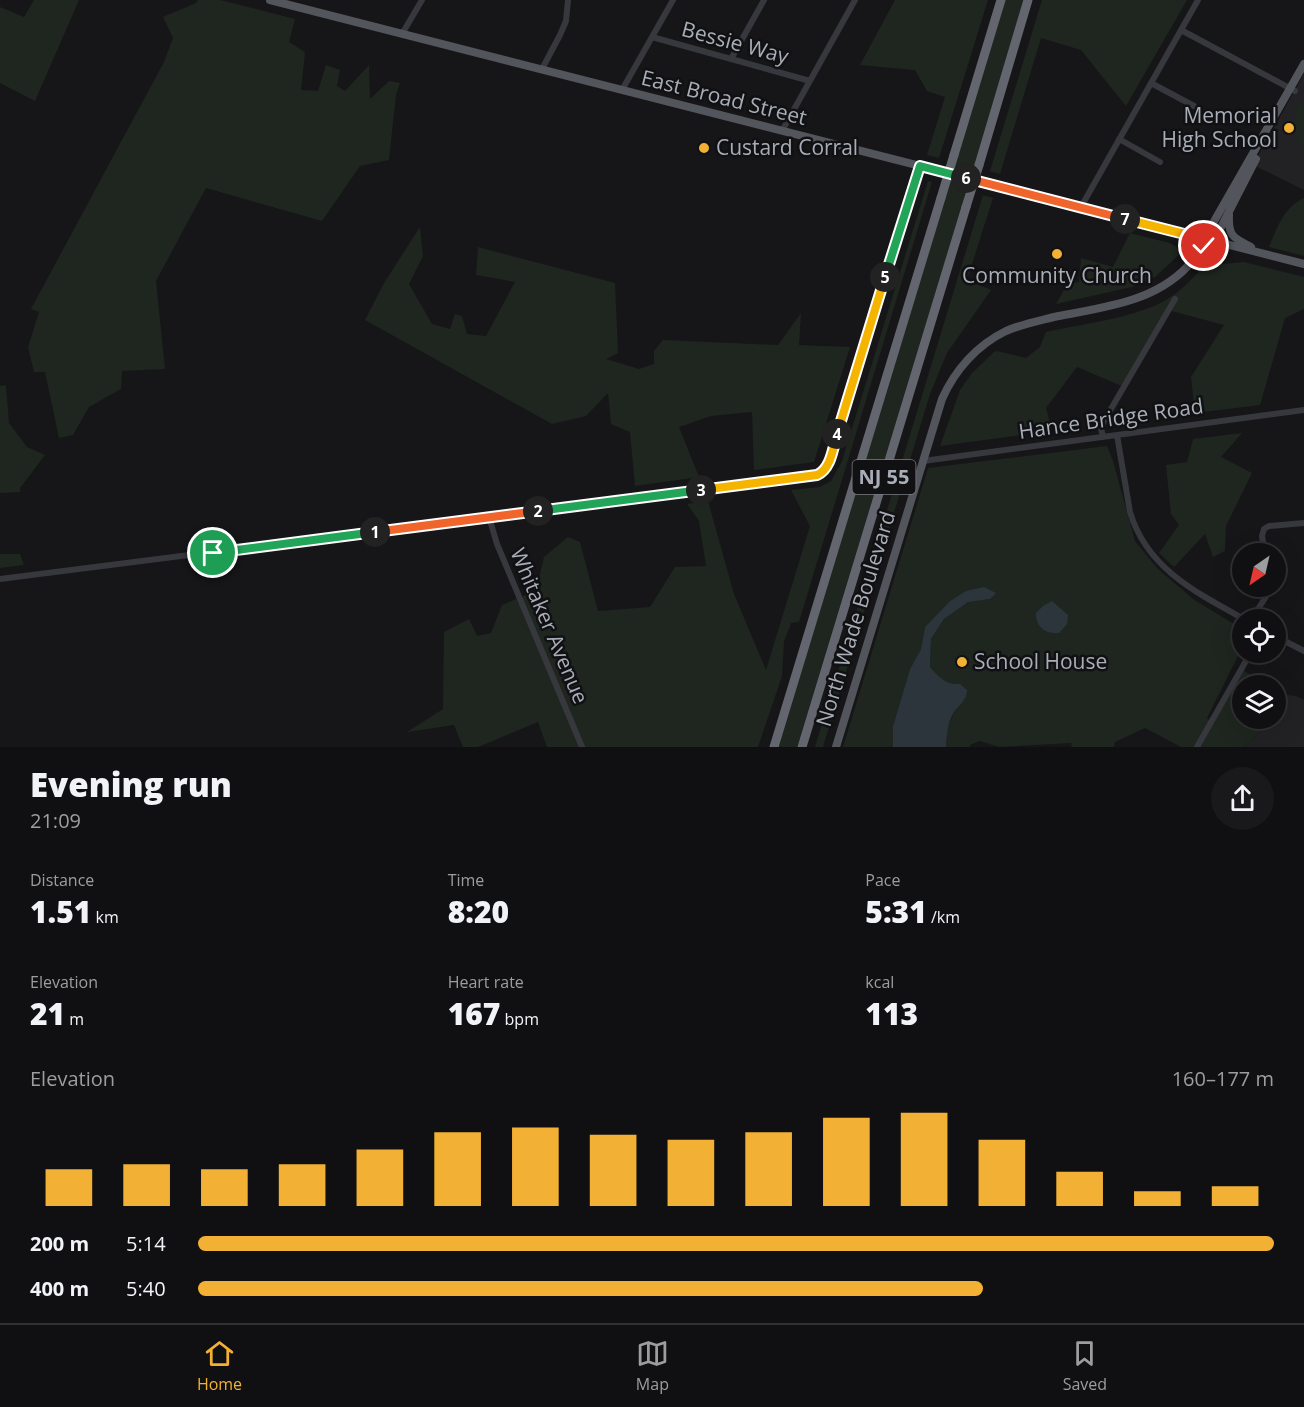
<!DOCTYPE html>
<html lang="en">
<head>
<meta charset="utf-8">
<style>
	:root { --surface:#101012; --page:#19191b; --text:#f1f3f6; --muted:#9c9d9f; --line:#303032; --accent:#f2b134 }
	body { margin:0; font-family:"Open Sans",sans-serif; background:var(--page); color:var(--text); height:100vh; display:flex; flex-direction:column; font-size:22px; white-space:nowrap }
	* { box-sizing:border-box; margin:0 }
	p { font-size:20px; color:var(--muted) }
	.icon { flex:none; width:33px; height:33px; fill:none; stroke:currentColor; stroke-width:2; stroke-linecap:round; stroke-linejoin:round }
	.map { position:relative; height:747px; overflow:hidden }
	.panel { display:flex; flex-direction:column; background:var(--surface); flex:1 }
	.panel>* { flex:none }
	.needle { width:39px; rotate:214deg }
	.tools { position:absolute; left:1232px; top:543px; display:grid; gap:12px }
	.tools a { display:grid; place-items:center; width:54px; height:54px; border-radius:50%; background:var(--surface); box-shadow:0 6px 24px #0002,0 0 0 2px var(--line); font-size:30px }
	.pin { position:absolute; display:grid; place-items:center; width:51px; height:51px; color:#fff; margin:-26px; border:3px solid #fff; border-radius:50%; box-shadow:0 2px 6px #0007 }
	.km { position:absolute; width:30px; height:30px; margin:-15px; border-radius:50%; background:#222; color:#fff; font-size:16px; line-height:30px; text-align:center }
	.round { display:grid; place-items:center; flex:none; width:63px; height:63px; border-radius:32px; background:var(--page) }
	.headline { display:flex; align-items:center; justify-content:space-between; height:102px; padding:0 30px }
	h1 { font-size:33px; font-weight:800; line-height:45px }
	.figures { display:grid; grid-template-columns:repeat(3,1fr); gap:9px; height:102px; padding:6px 30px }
	.figures div { display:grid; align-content:center }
	.figures b { font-size:30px; font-weight:800 }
	.figures small { font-size:16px; font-weight:400 }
	.figures p { font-size:16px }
	.chart { height:168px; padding:12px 30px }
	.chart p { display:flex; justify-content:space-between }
	.chart svg { width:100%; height:108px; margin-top:6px; stroke:var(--accent); stroke-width:6 }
	ul { padding:0 30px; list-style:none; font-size:20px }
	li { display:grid; grid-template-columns:96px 72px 1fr; align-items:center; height:45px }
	li i { height:15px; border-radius:8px; background:var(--accent) }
	.menu { display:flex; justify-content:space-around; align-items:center; height:84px; border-top:2px solid var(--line); background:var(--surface); font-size:16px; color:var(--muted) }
	.menu a { display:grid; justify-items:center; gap:3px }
	.menu .current { color:var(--accent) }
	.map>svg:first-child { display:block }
	.built { fill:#222225 }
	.green { fill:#1e261f }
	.water { fill:#2c353c }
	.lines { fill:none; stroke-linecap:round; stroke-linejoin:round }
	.minor { stroke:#37383d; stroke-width:6 }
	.major { stroke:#53555c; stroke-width:8 }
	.highway { stroke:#63666e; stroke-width:9 }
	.highway-bridge { stroke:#63666e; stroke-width:9 }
	.split-1-casing { stroke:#fff; stroke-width:12 }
	.split-2-casing { stroke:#fff; stroke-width:12 }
	.split-3-casing { stroke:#fff; stroke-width:12 }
	.split-4-casing { stroke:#fff; stroke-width:12 }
	.split-5-casing { stroke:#fff; stroke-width:12 }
	.split-6-casing { stroke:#fff; stroke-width:12 }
	.split-7-casing { stroke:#fff; stroke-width:12 }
	.split-8-casing { stroke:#fff; stroke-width:12 }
	.split-1 { stroke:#22a559; stroke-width:8 }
	.split-2 { stroke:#f0652b; stroke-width:8 }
	.split-3 { stroke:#22a559; stroke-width:8 }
	.split-4 { stroke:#f5b400; stroke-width:8 }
	.split-5 { stroke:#f5b400; stroke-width:8 }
	.split-6 { stroke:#22a559; stroke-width:8 }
	.split-7 { stroke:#f0652b; stroke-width:8 }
	.split-8 { stroke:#f5b400; stroke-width:8 }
	.poi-dot { fill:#f2b134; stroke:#111113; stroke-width:2 }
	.labels { text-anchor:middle; stroke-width:5; stroke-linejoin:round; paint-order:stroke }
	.shield { fill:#111113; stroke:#7b7e86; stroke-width:1.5 }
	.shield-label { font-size:20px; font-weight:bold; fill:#a8adb8 }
	.street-label { font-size:21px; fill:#a8adb8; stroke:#111113 }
	.poi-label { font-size:21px; fill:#a8adb8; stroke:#111113; text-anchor:start }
</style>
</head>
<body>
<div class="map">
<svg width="1304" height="747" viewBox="0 0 1304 747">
	<rect width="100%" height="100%" fill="#161618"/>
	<!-- built -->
	<path class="built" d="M1304 74V190L1253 165Z
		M1279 694 1296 696 1304 700V747H1243L1275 719Z"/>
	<!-- green -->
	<path class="green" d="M34 0H79L35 101 0 83V7L24 17Z
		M198 0H220L295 19 289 42 305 52 301 90 318 91 326 65 340 70 337 86 345 91 369 65 370 99 389 81 400 83 396 95 389 160 360 166 322 221 206 188 156 281 165 369 122 371 121 389 89 407 73 435 59 438 45 372H34L28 347 39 312 31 309 164 62 173 38 163 17 196 3Z
		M895 0H988L939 158 927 155 945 97 927 91 915 70 860 65Z
		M1004 0H1025L976 164 973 166 971 174 954 170Z
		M1042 0H1187L1126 106 1081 50 1041 38 1000 174 990 171Z
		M1300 103 1304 105V152C1292 134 1291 123 1300 103Z
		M950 179 968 183 962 205 797 747H779Z
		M928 181 932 182 799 622 791 623 784 642 782 676 758 747H547L538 722 478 747H463L454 725 407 732 443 709 444 632 469 619 477 636 491 633 502 605 536 591 544 557 568 537 580 542 598 611 650 607 675 567 706 566 699 521 687 504 708 501 734 594 766 670 810 526 791 490 820 487 831 481 842 461Z
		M983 195 993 198 967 280 991 290 947 353 930 394 823 747H815Z
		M1304 198V256L1269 247C1277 228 1284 207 1304 198Z
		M420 227 423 256 409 284 432 324 450 329 455 314 462 316 467 334 486 336 515 282 476 275 478 247 615 283 618 353 606 359 639 369 654 364V351L663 340 778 345 801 313 799 345 850 347 814 462 754 470 752 412 711 416 679 427 699 477 635 486 630 432 611 424 608 393 586 416 552 424 365 320 384 283Z
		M1130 233 1170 243 1183 251 1155 277 1132 287 1056 304 1068 283 1079 282 1081 258 1113 267Z
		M1207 262 1213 265 1244 262 1304 277V309L1285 318 1260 405 1195 413 1191 377 1224 325 1168 310 1124 387 1077 367 1046 408 1052 431 940 446 960 390 972 373 994 352 997 351 1026 358 1040 347 1046 332C1082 324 1134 318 1166 300 1183 290 1195 276 1207 262Z
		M6 385 9 423 27 447 45 455 20 488V492L0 493V386Z
		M1242 433 1221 457 1252 473 1226 526 1225 551 1213 557 1205 534 1174 567 1159 553 1179 525 1171 514 1166 465 1187 462 1193 439Z
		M1107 446 1113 461 1135 541 1157 568 1193 599 1242 629V648L1207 718 1210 721 1194 747H1181L1145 728 1115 742 1114 747H1072L1071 743 999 747 980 741 970 745V747H946L947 728 953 715 959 704 960 684C946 685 939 677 930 667L931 639 944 619 968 601 990 599 967 591 950 601 925 627 921 649 910 669 893 726V747H843L928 468Z
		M0 554H20L24 565 0 568Z
		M1243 670 1267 685 1242 686V718H1275V691L1279 694 1275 719 1243 747H1200Z"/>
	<!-- water -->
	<path class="water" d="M984 587 996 593 990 599 968 602 944 619 931 639 930 667C939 677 946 685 960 684L967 690C967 701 958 705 953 714 947 725 947 735 946 747H893V726L910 669 921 649 925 627 950 601 966 591Z
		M1052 601 1068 615 1067 624 1059 633C1046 634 1036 628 1036 613L1043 606Z"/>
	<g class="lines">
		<!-- minor -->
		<path class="minor" d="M1181 30 1295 91
			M402 34 422 0
			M652 37 810 81
			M731 59 764 0
			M542 69 560 35 566 21 568 0
			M1151 83 1194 106
			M622 90 673 0
			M782 131 855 0
			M1119 139 1160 162
			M1081 207 1198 0
			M1117 435 1130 512C1147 569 1197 593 1246 620
			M1103 437 1101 428 1104 421 1175 299
			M923 461 1304 410
			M489 517 497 544 582 747
			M1265 554 1262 536 1264 529 1269 526 1304 523
			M0 579 817 475C825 471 828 465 831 457L920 166
			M1251 620 1267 595 1269 586
			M1275 636 1304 651
			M1197 747 1251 652"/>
		<!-- major -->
		<path class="major" d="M270 0 1304 264
			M1229 215C1228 236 1233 238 1251 247
			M1208 240 1216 237 1256 159
			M836 747 942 399C955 370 977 345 1006 331 1022 324 1038 321 1054 317 1105 307 1160 302 1194 259 1202 249 1208 244 1208 232L1304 64"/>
		<!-- highway -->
		<path class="highway" d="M954 155 1001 0
			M979 165 1028 0
			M774 747 941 198
			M802 747 966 207"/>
		<!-- highway-bridge -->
		<path class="highway-bridge" d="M941 198 954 155
			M966 207 979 165"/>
	</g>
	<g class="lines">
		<defs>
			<path id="split-1" d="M213 553 375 532"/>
			<path id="split-2" d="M375 532 538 511"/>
			<path id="split-3" d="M538 511 701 490"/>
			<path id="split-4" d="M701 490 817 475C831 469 833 448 837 434"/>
			<path id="split-5" d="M837 434 885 277"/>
			<path id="split-6" d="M885 277 920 166 966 178"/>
			<path id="split-7" d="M966 178 1125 219"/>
			<path id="split-8" d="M1125 219 1208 240 1204 246"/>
		</defs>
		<!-- split-1 casing -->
		<use href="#split-1" class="split-1-casing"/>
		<!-- split-2 casing -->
		<use href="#split-2" class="split-2-casing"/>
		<!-- split-3 casing -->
		<use href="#split-3" class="split-3-casing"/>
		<!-- split-4 casing -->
		<use href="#split-4" class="split-4-casing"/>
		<!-- split-5 casing -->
		<use href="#split-5" class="split-5-casing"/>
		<!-- split-6 casing -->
		<use href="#split-6" class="split-6-casing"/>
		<!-- split-7 casing -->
		<use href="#split-7" class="split-7-casing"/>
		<!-- split-8 casing -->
		<use href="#split-8" class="split-8-casing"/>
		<!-- split-1 -->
		<use href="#split-1" class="split-1"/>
		<!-- split-2 -->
		<use href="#split-2" class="split-2"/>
		<!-- split-3 -->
		<use href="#split-3" class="split-3"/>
		<!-- split-4 -->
		<use href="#split-4" class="split-4"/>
		<!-- split-5 -->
		<use href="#split-5" class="split-5"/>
		<!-- split-6 -->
		<use href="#split-6" class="split-6"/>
		<!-- split-7 -->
		<use href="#split-7" class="split-7"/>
		<!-- split-8 -->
		<use href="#split-8" class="split-8"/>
	</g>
	<!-- markers -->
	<g class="poi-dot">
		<circle cx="1289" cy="128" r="6"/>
		<circle cx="704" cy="148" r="6"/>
		<circle cx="1057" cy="254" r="6"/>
		<circle cx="962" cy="662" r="6"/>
	</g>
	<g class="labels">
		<!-- shield labels -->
		<rect class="shield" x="852.5" y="460" width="63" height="34" rx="4.5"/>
		<g class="shield-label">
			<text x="884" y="484">NJ 55</text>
		</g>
		<!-- street labels -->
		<g class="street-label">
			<text transform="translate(735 43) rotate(15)" y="7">Bessie Way</text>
			<text transform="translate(724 98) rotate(14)" y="7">East Broad Street</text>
			<text transform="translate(1111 419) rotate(-8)" y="7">Hance Bridge Road</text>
			<text transform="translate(856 619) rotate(-73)" y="7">North Wade Boulevard</text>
			<text transform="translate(549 626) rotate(67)" y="7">Whitaker Avenue</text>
		</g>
		<!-- poi labels -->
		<g class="poi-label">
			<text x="1277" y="123" text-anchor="end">Memorial<tspan x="1277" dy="24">High School</tspan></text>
			<text x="716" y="155">Custard Corral</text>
			<text x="1057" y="283" text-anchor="middle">Community Church</text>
			<text x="974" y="669">School House</text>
		</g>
	</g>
</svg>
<div class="tools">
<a><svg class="needle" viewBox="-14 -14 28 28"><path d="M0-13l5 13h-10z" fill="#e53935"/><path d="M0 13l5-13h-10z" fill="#9c9d9f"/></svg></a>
<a><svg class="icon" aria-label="locate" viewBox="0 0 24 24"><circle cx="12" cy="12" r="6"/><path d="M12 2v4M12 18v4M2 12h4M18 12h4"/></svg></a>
<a><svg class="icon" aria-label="layers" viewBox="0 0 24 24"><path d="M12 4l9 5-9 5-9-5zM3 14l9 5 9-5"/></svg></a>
</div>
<div class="pin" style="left:213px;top:553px;background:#1e9e55"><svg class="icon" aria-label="arrive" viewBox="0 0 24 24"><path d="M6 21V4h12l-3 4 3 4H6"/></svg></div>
<div class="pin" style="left:1204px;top:246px;background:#d93025"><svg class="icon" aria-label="check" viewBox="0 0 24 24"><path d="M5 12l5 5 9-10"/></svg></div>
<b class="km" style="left:375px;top:532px">1</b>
<b class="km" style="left:538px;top:511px">2</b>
<b class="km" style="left:701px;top:490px">3</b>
<b class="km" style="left:837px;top:434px">4</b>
<b class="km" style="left:885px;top:277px">5</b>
<b class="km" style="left:966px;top:178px">6</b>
<b class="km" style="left:1125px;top:219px">7</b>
</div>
<section class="panel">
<div class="headline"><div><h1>Evening run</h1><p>21:09</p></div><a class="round"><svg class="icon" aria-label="share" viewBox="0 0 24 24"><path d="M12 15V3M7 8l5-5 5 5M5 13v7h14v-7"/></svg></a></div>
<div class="figures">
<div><p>Distance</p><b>1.51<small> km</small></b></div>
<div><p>Time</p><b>8:20</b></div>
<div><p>Pace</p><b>5:31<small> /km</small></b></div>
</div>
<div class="figures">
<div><p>Elevation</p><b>21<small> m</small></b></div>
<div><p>Heart rate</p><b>167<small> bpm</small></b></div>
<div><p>kcal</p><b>113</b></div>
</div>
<div class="chart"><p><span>Elevation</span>160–177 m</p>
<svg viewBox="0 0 160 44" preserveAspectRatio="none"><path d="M5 44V29M15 44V27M25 44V29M35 44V27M45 44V21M55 44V14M65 44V12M75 44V15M85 44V17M95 44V14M105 44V8M115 44V6M125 44V17M135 44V30M145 44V38M155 44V36"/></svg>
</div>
<ul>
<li><b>200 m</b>5:14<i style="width:100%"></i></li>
<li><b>400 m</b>5:40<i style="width:73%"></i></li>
</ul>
</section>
<nav class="menu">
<a class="current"><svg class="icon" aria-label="home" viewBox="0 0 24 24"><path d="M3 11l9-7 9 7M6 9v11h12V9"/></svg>Home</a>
<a><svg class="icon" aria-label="map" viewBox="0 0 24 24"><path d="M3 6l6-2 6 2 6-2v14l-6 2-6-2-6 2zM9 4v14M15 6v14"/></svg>Map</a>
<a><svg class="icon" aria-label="saved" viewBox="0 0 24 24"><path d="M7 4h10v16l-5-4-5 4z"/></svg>Saved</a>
</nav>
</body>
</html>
